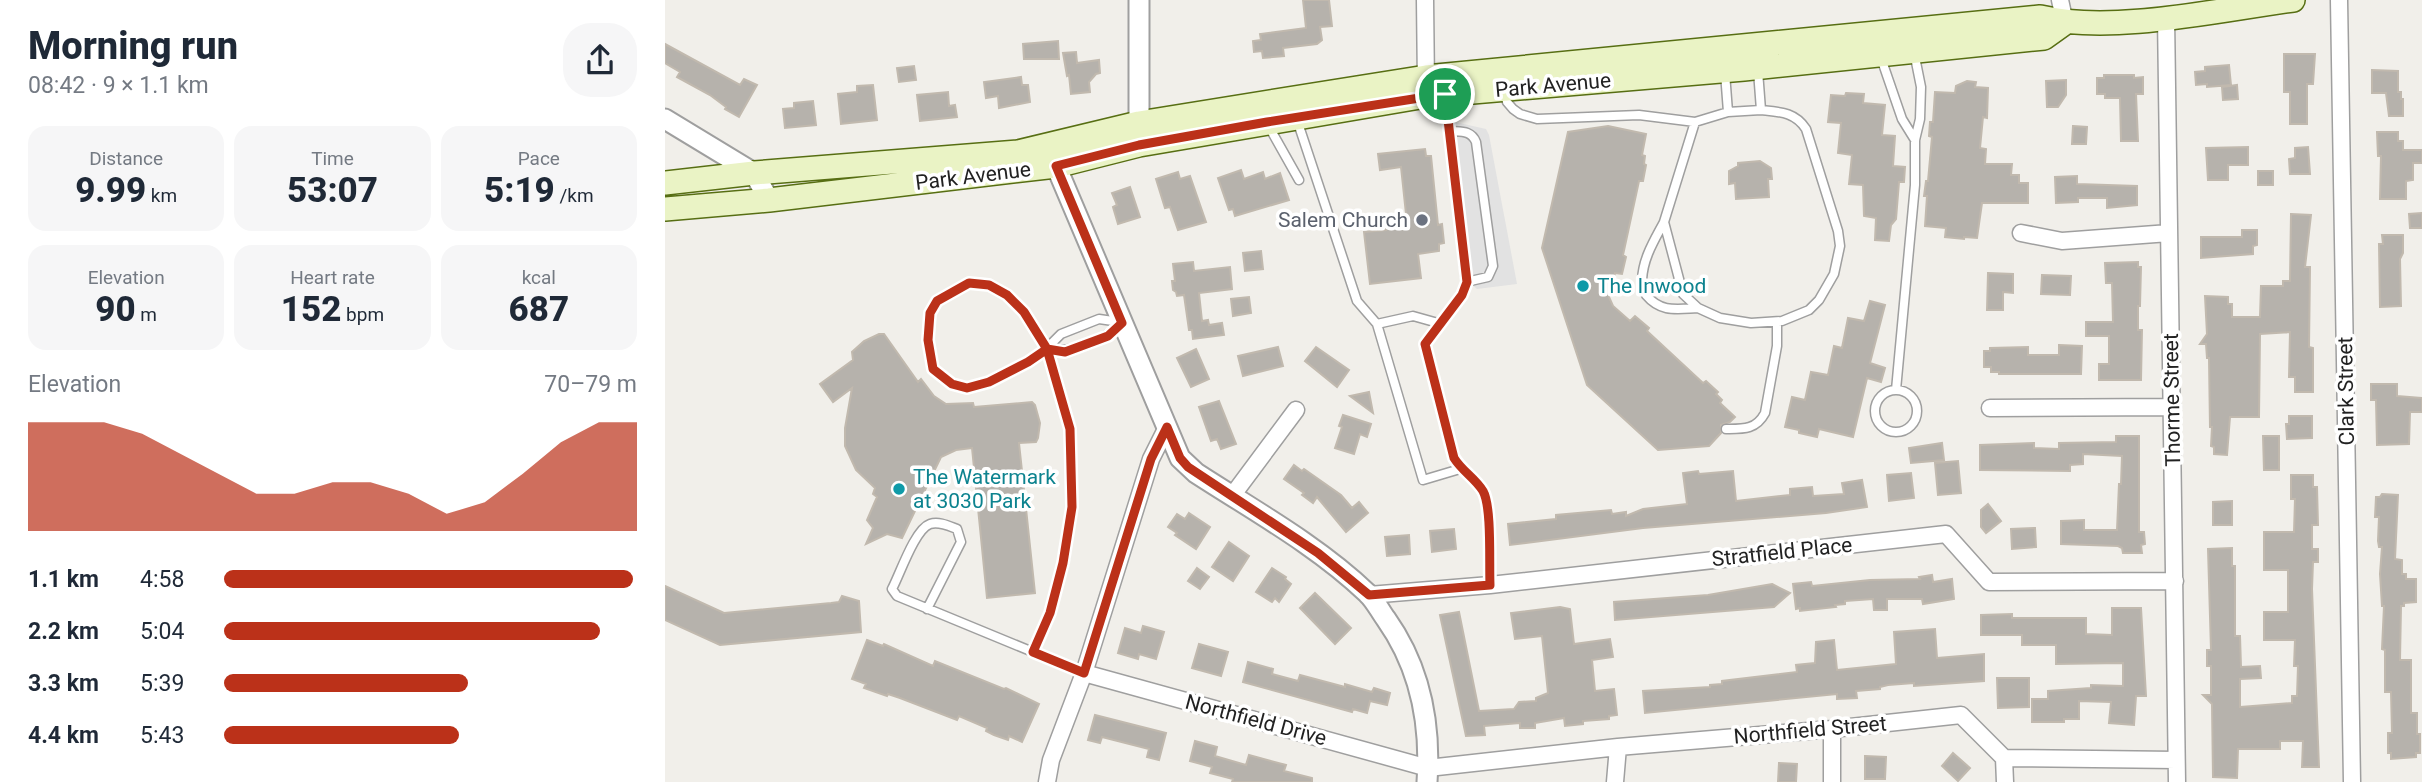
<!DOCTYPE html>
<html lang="en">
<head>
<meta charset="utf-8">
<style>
	:root { --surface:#fff; --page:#f6f6f7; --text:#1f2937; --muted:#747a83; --accent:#bb3119 }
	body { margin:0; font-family:Roboto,sans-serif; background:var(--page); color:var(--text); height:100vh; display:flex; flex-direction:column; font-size:26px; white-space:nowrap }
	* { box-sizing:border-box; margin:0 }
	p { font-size:23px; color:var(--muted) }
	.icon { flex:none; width:38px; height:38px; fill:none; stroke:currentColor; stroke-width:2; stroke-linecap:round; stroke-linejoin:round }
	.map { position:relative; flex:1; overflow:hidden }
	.side { display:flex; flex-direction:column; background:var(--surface); width:665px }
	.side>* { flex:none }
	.pin { position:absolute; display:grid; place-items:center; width:60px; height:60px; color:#fff; margin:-30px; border:4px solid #fff; border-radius:50%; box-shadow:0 2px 7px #0007 }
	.round { display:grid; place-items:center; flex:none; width:74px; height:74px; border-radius:28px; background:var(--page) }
	.summary { display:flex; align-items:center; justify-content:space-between; height:119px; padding:0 28px }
	h1 { font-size:38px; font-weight:800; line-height:52px }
	.figures { display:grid; grid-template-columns:repeat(3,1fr); gap:10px; height:119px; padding:7px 28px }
	.figures div { display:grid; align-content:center; border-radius:18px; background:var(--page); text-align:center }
	.figures b { font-size:35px; font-weight:800 }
	.figures small { font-size:19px; font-weight:400 }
	.figures p { font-size:19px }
	.chart { height:196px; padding:14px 28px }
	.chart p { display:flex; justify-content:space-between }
	.chart svg { width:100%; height:126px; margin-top:7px; fill:var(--accent); opacity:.7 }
	ul { padding:0 28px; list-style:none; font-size:23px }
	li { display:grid; grid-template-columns:112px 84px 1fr; align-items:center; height:52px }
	li i { height:18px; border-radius:9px; background:var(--accent) }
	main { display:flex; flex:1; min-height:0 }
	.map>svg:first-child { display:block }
	.parking { fill:#e2e2e2 }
	.building { fill:#b6b2ac; stroke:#c1b9ae; stroke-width:2 }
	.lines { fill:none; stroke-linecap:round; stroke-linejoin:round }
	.service-casing { stroke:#9f9f9f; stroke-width:11 }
	.minor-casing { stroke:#9f9f9f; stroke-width:19 }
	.tertiary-casing { stroke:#9f9f9f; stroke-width:23 }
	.secondary-casing { stroke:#576e13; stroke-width:26 }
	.service { stroke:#fff; stroke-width:8 }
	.minor { stroke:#fff; stroke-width:16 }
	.tertiary { stroke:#fff; stroke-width:19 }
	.secondary { stroke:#eaf3c5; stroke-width:23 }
	.route-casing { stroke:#fff; stroke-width:14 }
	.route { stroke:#bb3119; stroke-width:9 }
	.worship-dot { fill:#6b7280; stroke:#fff; stroke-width:2.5 }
	.culture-dot { fill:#0f9aa8; stroke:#fff; stroke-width:2.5 }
	.labels { text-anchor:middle; stroke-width:7; stroke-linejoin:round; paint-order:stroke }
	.street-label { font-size:21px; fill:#222; stroke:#fff }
	.worship-label { font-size:21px; fill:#5b616d; stroke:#fff; text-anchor:end }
	.culture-label { font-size:21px; fill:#0d838f; stroke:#fff; text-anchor:start }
</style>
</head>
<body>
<main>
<section class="side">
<div class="summary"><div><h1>Morning run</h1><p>08:42 · 9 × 1.1 km</p></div><a class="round"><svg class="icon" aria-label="share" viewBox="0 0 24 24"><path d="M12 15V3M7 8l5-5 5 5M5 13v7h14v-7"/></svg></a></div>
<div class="figures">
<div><p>Distance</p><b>9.99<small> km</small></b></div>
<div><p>Time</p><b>53:07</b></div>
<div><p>Pace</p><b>5:19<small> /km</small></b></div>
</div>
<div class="figures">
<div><p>Elevation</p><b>90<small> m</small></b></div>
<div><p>Heart rate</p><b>152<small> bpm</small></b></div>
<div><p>kcal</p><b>687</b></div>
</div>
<div class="chart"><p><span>Elevation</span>70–79 m</p>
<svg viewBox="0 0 160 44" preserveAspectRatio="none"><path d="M0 44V6L10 6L20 6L30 10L40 17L50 24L60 31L70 31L80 27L90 27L100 31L110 38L120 34L130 24L140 13L150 6L160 6V44z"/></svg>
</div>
<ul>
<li><b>1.1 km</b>4:58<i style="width:99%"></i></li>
<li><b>2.2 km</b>5:04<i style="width:91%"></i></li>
<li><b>3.3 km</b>5:39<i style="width:59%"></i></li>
<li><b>4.4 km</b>5:43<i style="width:57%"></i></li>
</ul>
</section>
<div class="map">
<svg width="1757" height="782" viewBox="0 0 1757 782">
	<rect width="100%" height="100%" fill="#f1efea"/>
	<!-- parking -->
	<path class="parking" d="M790 122 821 129 824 135 852 284 812 289 797 276 780 123Z"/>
	<!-- building -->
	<path class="building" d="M638 0H664L667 26 655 27 657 40 652 44 618 48 619 56 598 58 597 51 589 52 588 41 596 40 595 34 641 28Z
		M393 41 394 59H359L358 44Z
		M0 44 75 85 79 79 92 85 74 117 60 109 61 107 45 95 12 77 15 72 0 63Z
		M411 52 412 63 434 60 435 73 431 74 424 82 425 92 406 94 404 75 402 76 398 53Z
		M1619 54H1650L1648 84H1642V124H1625V92H1619Z
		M1564 65 1566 85 1542 87V84L1531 85 1530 72 1540 71V67Z
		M249 66 251 80 234 82 232 68Z
		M1707 70 1733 71V92H1736V99H1738V116H1724L1721 93H1707Z
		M1439 75H1469V78L1478 77V94H1471L1473 141H1456L1455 98H1440V94H1432V78H1439Z
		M356 77 357 85H363L365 102 334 108 333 96 321 98 319 82Z
		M1401 80V95L1393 107H1382L1381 81Z
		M1302 81 1311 82 1310 87 1323 88 1322 118 1318 117 1315 148 1321 149 1320 164H1347L1346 175H1354V183H1363V203H1317L1312 238 1299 237V239L1280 237 1281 228 1260 226 1262 196H1259L1261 181H1263L1267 137 1264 136 1265 122H1268L1270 92 1290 93 1291 86Z
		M208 85 212 120 176 124 173 94 192 92V86Z
		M1572 85 1573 99 1558 100 1557 87Z
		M283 92 284 106 290 105 292 117 255 121 252 95Z
		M1181 93 1199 94 1198 103 1220 105 1217 135 1230 136 1228 166 1240 167 1239 182H1234L1231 219 1226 225 1224 241 1210 240 1211 218 1199 216 1198 185 1184 184 1187 155 1173 153 1176 123 1163 122 1166 95 1180 96Z
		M148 101 151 125 120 128 118 109 129 108V103Z
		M943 126 981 134 977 155 980 156 979 164 981 165 978 181H974L958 255 961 257 957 274 950 273 944 297 948 306 965 321 970 316 984 328 982 331 1038 383 1041 381 1053 392 1051 394 1057 400 1055 403 1070 417 1065 422 1056 425V433L1044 446 993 450 922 385 877 248 903 132Z
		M1408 126 1422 127 1421 144H1407Z
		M1712 132H1733V141H1738V150H1757V163H1748V180L1741 181V199H1715L1716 156H1713Z
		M1583 147V165H1563V180H1543L1541 148Z
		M1643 147 1645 174H1625L1624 159 1630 158V148Z
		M760 149 761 156H766L773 225 777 224 779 243 774 244V251L753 254 756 278 705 284 699 232 721 230 720 216 741 214 736 167 715 170 713 154Z
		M1095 161 1106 168 1107 179H1103L1104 197 1071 199 1070 183 1064 184V171L1073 166V163Z
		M576 170 579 179 598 172 600 179 615 173 624 200 570 216 568 209 564 210 553 178Z
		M1593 171H1608V185H1593Z
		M513 172 515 179 525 176 541 222 513 230 505 207 500 208 491 179Z
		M1412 176V184L1472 186V205L1442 208V198H1413V202L1391 203 1390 177Z
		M465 187 475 217 453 224 448 207 452 205 447 193Z
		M1757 213V228H1745L1744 214Z
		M1626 214 1646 215 1640 267H1645L1644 347 1648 348V392H1630V377H1624L1625 332 1595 334 1594 417H1565L1562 455 1549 454V447L1546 446 1547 427H1545L1544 358H1542L1541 344H1535L1542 334 1540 296 1563 297V304H1567V317H1595L1596 286H1618V281H1625Z
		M1577 230H1592V245L1588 246V254L1536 258V237H1577Z
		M1717 235H1738V253L1735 259 1736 306 1715 307 1714 244H1718Z
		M596 251 598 269 580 271 578 253Z
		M528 262 529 271 565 267 567 289 534 293 537 321 543 320 544 325 557 323 559 335 528 339 527 330H524L519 295 512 296 511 292 508 290 507 281H510L508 264Z
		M1473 262V267H1476L1475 306H1473V330H1477L1476 380H1434V364H1444V336H1421V322H1448L1447 283H1441L1440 263Z
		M1323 273 1348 274V293L1338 292V310H1322Z
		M1377 275 1406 276 1405 295 1376 294Z
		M584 297 586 313 568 316 566 299Z
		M1205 301 1220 305 1205 363 1220 368 1216 382 1202 378 1188 437 1154 429 1152 437 1134 433V430L1120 427 1127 397 1140 400 1146 372 1163 375 1169 346 1177 348 1183 318 1199 321Z
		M214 334H219L253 382 256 379 269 396 281 404 308 403 309 407 367 402 370 405 375 423 373 438 371 442 354 443 370 593 322 598 307 448 291 450 276 457 237 538 222 534 201 544 208 528 202 520 212 497 208 494 210 488 191 470 180 446V428L187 388 168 402 155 384 188 360 187 352 199 341Z
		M1394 345 1417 346 1416 374H1334V372H1326V367H1319V351H1325V348L1363 347V355H1394Z
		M613 347 618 366 578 376 573 356Z
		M651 347 684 370 672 387 640 361Z
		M531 349 544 379 526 387 512 358Z
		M1706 384H1732V396L1757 398V412H1745L1744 444 1712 445 1711 400H1706Z
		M704 392 708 413 685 396Z
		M554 401 571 444 556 449 552 439 546 441 534 407Z
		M678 415 706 424 702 437 695 434 689 454 670 448 677 427 674 426Z
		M1624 416H1647V438L1622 439 1621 424H1624Z
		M1451 436H1474V532H1479L1480 544 1476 545 1477 553H1458L1457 548 1453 546 1396 544V521L1419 520V530H1452L1454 484H1456L1457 456 1418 454V464L1405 465V471L1315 470V445L1369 443V448L1394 449V443L1451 442Z
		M1598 436H1614V470H1599Z
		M1277 443 1279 460 1246 463 1244 448Z
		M1293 461 1296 493 1273 495 1270 463Z
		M629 465 637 471 639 469 676 495 687 508 694 502 703 513 681 532 652 497 648 503 637 495 639 493 619 479Z
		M1033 471 1034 474 1068 471 1071 501 1125 495V489L1147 487 1148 496 1179 494 1177 483 1197 480 1202 507 1161 513 978 528 845 545 843 524 891 519V515L946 510 947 514 961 512V516L978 509 1022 504 1018 473Z
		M1246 473 1249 498 1224 501 1222 475Z
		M1626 475H1648V487H1652L1653 525H1647V549H1653V562H1648L1647 589 1654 767H1637L1638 741H1615V749H1573L1572 778 1548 777 1547 704 1538 695H1546V666H1542V650H1546L1543 549 1567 548V566H1570V636H1575L1576 667 1595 666 1596 678 1575 679V707L1627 703V696H1632L1633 666H1629L1630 640H1599V612H1623V570H1599V532H1629L1630 499H1626Z
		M1717 494 1733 495 1730 559 1737 560V574H1741V579H1751V602L1739 603V606H1736L1735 660H1746V713H1752V734H1755V753H1751V757L1726 759V753H1723V733H1727L1726 692H1720V650L1717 649 1719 606H1717L1715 574 1717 547H1714L1713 541 1714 517H1710L1711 497H1715Z
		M1567 501V525H1548V502Z
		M1323 504 1336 521 1321 533 1316 527V510Z
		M524 513 545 527 531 549 510 535 512 533 503 527 512 514 520 519Z
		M1370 528 1371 547 1347 549 1346 529Z
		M789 529 791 549 767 552 765 531Z
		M744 535 745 554 722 556 720 537Z
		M564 542 584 556 568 581 547 567Z
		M532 568 544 577 535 589 523 581Z
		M607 568 621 577 620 579 626 584 614 602 610 598 607 602 591 592Z
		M1267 575 1268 582 1287 579 1289 599 1258 604 1257 599H1222V610H1209L1208 599 1180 601V604L1170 605 1171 607 1135 611V608L1131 609 1128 584 1146 582 1147 586 1205 580 1255 579 1254 577Z
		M1107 584 1125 593 1109 607 950 620 949 602 1043 595Z
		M0 586 59 613 166 603 174 602 177 596 194 601 196 632 55 645 0 620Z
		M650 593 686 628 670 644 635 608Z
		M895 607 905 609 909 644 945 639 948 657 927 660 930 691 949 689 952 715 944 716V719L918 721V724L900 726 899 718 870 723V728H855V723L819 726 820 735 801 736 775 615 794 612 814 711 849 709 854 702 871 701V698L883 693 877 636 850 639 846 613Z
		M1447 608H1476L1481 696H1471L1469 725 1444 723 1446 702 1414 701V719H1399V722H1367V699H1383V691L1426 688V685L1458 686V663L1391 664V645H1357V635H1316V615L1347 614V618H1421V634L1447 635Z
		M478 626 499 632 491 659 474 654 473 659 453 653 460 628 476 633Z
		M1270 629 1272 658 1319 654V681L1249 686V683L1223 685 1215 687V689L1191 691 1192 698 1172 699V694L980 713 978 691 1045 687V685L1057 684V681L1132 672 1131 665 1150 663 1151 642 1169 640 1172 670 1231 664 1229 632Z
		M202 640 218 646 219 644 268 666 270 661 339 689 341 688 374 704 357 742 344 736 343 740 329 735 321 731 322 728 294 716 292 720 235 698 223 694 222 696 199 688 201 684 187 679Z
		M534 644 563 652 556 676 527 668Z
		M583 662 608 669 607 674 633 681 635 675 680 687V684L707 692 709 688 725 693 722 705 705 701 702 713 688 709 687 712 578 682Z
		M1332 678H1364V707L1333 708Z
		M430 715 501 733 494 760 482 757 484 749 437 737 435 743 423 740Z
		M530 741 552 747 550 756 581 765 584 755 621 765 619 771 647 778V782H567L568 779 545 773 547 767 525 761Z
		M1288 753 1305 768 1293 781 1277 766Z
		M1200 756 1221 757 1220 779H1200Z
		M1114 763 1132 764 1131 782H1113Z"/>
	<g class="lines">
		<defs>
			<path id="service" d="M1216 58 1237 119 1250 140
				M1060 73 1063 112 1096 110 1093 71
				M840 93 842 102 848 109 855 114 872 119 974 115 1030 122 1063 112
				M781 95 801 282 797 295 760 343 789 458C797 471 810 478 818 491 827 507 824 563 825 585
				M632 120 692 301 712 324
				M1030 122 999 222 1018 294 1033 308 1055 318 1086 323 1117 321 1144 310 1154 300 1169 274 1175 246 1173 231 1141 129C1130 112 1115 112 1096 110
				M603 125 634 180
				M785 131C796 132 806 130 811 142L828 266 823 277 801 282
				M977 280C978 258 989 241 999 222
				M981 295C996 313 1012 309 1033 308
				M773 323 748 316 712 324 758 480 795 469
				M381 349C410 353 436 342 457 323
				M1231 390 1250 185V140L1255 119 1256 87 1249 52
				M1210 411a21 21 0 1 1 42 0a21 21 0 1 1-42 0Z
				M1061 429C1078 429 1091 430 1100 413L1112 346V322
				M262 609 296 542 292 529C284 526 274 521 265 524 250 529 235 574 227 589L232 596 419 673
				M368 652 385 613 399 563 407 507 405 429 381 349 359 312 342 295 324 285 304 283 272 301 265 313 263 339 268 369 287 384 302 388 324 382 363 362 381 349 396 334 434 319 455 322"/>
			<path id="minor" d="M760 0 761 86
				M1395 0 1400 23
				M1674 0 1687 782
				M1501 17 1512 782
				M1356 233 1397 241 1504 233
				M1325 408 1508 407
				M567 496 631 410
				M704 595 825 585 1281 534 1324 582 1510 581
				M419 673 763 768 953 747 1167 729 1296 715 1339 758 1511 760
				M1167 729V782
				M1339 758 1340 782
				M382 782 386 760 419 673 486 459 502 427
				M950 782 953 747"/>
			<path id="tertiary" d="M0 119 89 173 104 200
				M474 137V0
				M388 153 391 166 515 458 531 473C588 510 653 546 702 593 710 600 715 611 721 619 755 667 766 724 762 782"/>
			<path id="secondary" d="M0 183 89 173 353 152 474 123 761 77 1375 17C1448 34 1553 10 1628 0
				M0 209 104 200 391 166 474 145 761 96 1079 69 1379 38 1400 23"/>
		</defs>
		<!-- service casing -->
		<use href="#service" class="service-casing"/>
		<!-- minor casing -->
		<use href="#minor" class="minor-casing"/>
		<!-- tertiary casing -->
		<use href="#tertiary" class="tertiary-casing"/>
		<!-- secondary casing -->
		<use href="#secondary" class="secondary-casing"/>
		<!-- service -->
		<use href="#service" class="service"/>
		<!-- minor -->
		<use href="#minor" class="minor"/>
		<!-- tertiary -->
		<use href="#tertiary" class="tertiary"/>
		<!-- secondary -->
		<use href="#secondary" class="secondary"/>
	</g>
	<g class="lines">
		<defs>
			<path id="route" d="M780 94 602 122 474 145 391 166 457 323 443 336 400 352 382 349 359 312 342 295 324 285 304 283 272 301 265 313 263 340 268 369 287 384 302 388 324 382 363 362 382 349 405 429 407 507 398 563 385 613 368 652 419 673 486 459 502 427 515 458 523 467 653 553 704 595 825 585C824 563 827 507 818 491 810 478 797 471 789 458L760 344 797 295 802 282 780 94"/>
		</defs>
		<!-- route casing -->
		<use href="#route" class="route-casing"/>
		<!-- route -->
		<use href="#route" class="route"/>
	</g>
	<!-- markers -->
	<circle class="worship-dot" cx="757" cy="220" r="7"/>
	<g class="culture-dot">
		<circle cx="918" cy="286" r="7"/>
		<circle cx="234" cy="489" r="7"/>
	</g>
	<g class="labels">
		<!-- street labels -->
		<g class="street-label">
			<text transform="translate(888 85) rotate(-5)" y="7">Park Avenue</text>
			<text transform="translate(308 176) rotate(-7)" y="7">Park Avenue</text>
			<text transform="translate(1681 391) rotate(-91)" y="7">Clark Street</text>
			<text transform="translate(1507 400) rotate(-91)" y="7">Thorme Street</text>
			<text transform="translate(1117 552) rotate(-6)" y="7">Stratfield Place</text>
			<text transform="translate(591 720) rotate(15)" y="7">Northfield Drive</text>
			<text transform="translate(1145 730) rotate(-5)" y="7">Northfield Street</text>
		</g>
		<!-- worship labels -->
		<g class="worship-label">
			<text x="743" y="227">Salem Church</text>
		</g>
		<!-- culture labels -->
		<g class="culture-label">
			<text x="932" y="293">The Inwood</text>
			<text x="248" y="484">The Watermark<tspan x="248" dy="24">at 3030 Park</tspan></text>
		</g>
	</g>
</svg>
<div class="pin" style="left:780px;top:94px;background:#1e9e55"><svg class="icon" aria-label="arrive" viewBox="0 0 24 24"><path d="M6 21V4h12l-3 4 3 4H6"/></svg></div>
</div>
</main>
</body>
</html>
